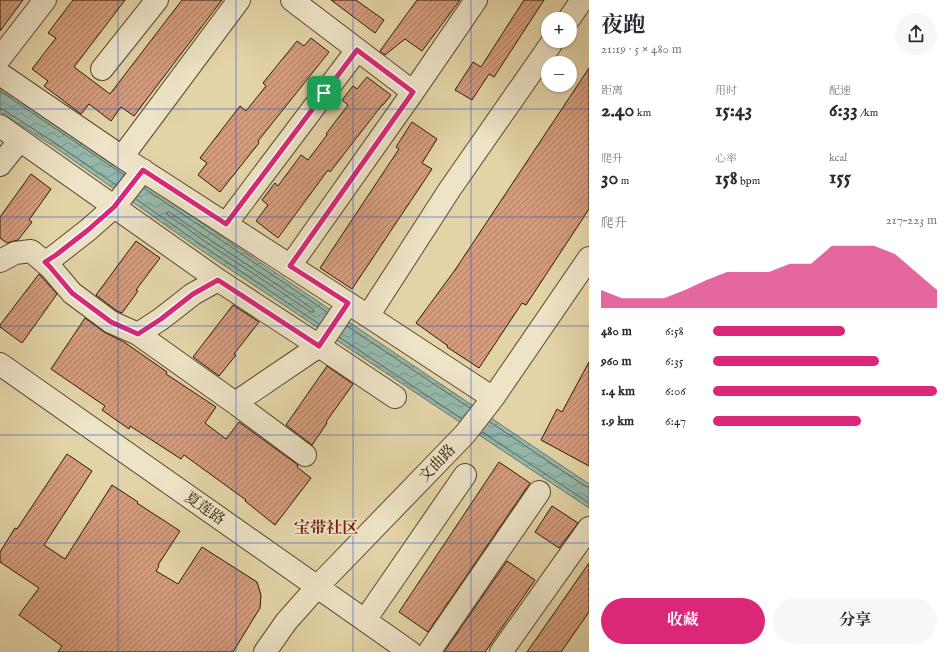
<!DOCTYPE html>
<html lang="zh">
<head>
<meta charset="utf-8">
<style>
	:root { --surface:#fff; --page:#f7f7f7; --text:#2b2b33; --muted:#7c7c81; --accent:#db2777 }
	body { margin:0; font-family:"IM FELL English","Noto Serif SC",serif; background:var(--page); color:var(--text); height:100vh; display:flex; flex-direction:column; font-size:15px; white-space:nowrap }
	* { box-sizing:border-box; margin:0 }
	p { font-size:13px; color:var(--muted) }
	.icon { flex:none; width:22px; height:22px; fill:none; stroke:currentColor; stroke-width:2; stroke-linecap:round; stroke-linejoin:round }
	.map { position:relative; flex:1; overflow:hidden }
	.details { display:flex; flex-direction:column; background:var(--surface); width:360px }
	.details>* { flex:none }
	.tools { position:absolute; left:541px; top:12px; display:grid; gap:8px }
	.tools a { display:grid; place-items:center; width:36px; height:36px; border-radius:50%; background:var(--surface); box-shadow:0 1px 3px #0004; font-size:20px }
	.pin { position:absolute; display:grid; place-items:center; width:34px; height:34px; color:#fff; margin:-17px; border-radius:8px; box-shadow:0 2px 6px #0006 }
	.round { display:grid; place-items:center; flex:none; width:42px; height:42px; border-radius:21px; background:var(--page) }
	.overview { display:flex; align-items:center; justify-content:space-between; height:68px; padding:0 12px }
	h1 { font-size:22px; font-weight:700; line-height:30px }
	.stats { display:grid; grid-template-columns:repeat(3,1fr); gap:6px; height:68px; padding:4px 12px }
	.stats div { display:grid; align-content:center }
	.stats b { font-size:20px; font-weight:700 }
	.stats small { font-size:11px; font-weight:400 }
	.stats p { font-size:11px }
	.chart { height:112px; padding:8px 12px }
	.chart p { display:flex; justify-content:space-between }
	.chart svg { width:100%; height:72px; margin-top:4px; fill:var(--accent); opacity:.7 }
	.cta { display:flex; gap:8px; margin-top:auto; padding:8px 12px }
	.cta a { flex:1; height:46px; border-radius:24px; background:var(--accent); color:#fff; font-size:16px; font-weight:700; line-height:46px; text-align:center }
	.cta a+a { background:var(--page); color:var(--text) }
	ul { padding:0 12px; list-style:none; font-size:13px }
	li { display:grid; grid-template-columns:64px 48px 1fr; align-items:center; height:30px }
	li i { height:10px; border-radius:5px; background:var(--accent) }
	main { display:flex; flex:1; min-height:0 }
	.map>svg:first-child { display:block }
	.water { fill:url(#water-waves); stroke:#6b7869 }
	.lines { fill:none; stroke-linecap:round; stroke-linejoin:round }
	.shore { stroke:#606858; stroke-width:1 }
	.building { fill:url(#building-hatch); stroke:#2b1905 }
	.minor-casing { stroke:#59482e; stroke-width:24 }
	.minor { stroke:#ede3c6; stroke-width:22 }
	.route-casing { stroke:#fff; stroke-width:8 }
	.route { stroke:#db2777; stroke-width:5 }
	.grid { fill:none; stroke:#1d4ed8; stroke-width:1; stroke-opacity:0.55 }
	.labels { text-anchor:middle; stroke-width:4; stroke-linejoin:round; paint-order:stroke }
	.street-label { font-size:15px; fill:#2b1905; stroke:#ede3c6 }
	.neighbourhood-label { font-size:16px; font-weight:bold; fill:#7a1f14; stroke:#ede3c6 }
</style>
</head>
<body>
<main>
<div class="map">
<svg width="589" height="652" viewBox="0 0 589 652">
	<defs>
		<pattern id="water-waves" width="16" height="10" patternUnits="userSpaceOnUse"><rect width="16" height="10" fill="#95b8ab"/><path d="M0 5q4-4 8 0t8 0" fill="none" stroke="#7a9589"/></pattern>
		<pattern id="building-hatch" width="6" height="6" patternUnits="userSpaceOnUse"><rect width="6" height="6" fill="#d39c7e"/><path d="M-1 1l2-2M0 6l6-6M5 7l2-2" fill="none" stroke="#ab7e65"/></pattern>
	</defs>
	<rect width="100%" height="100%" fill="#e3d4a7"/>
	<filter id="stains"><feTurbulence type="fractalNoise" baseFrequency=".005" numOctaves="4"/><feColorMatrix values="0 0 0 0 .2 0 0 0 0 .09 0 0 0 0 .02 0 0 0 .5 -.17"/></filter>
	<radialGradient id="worn" r=".72"><stop offset=".6" stop-color="#630" stop-opacity="0"/><stop offset="1" stop-color="#630" stop-opacity=".3"/></radialGradient>
	<!-- water -->
	<path class="water" d="M0 87 589 484V508L198 248 53 146 0 112Z"/>
	<g class="lines">
		<!-- shore -->
		<path class="shore" d="M0 91 124 175
			M0 109 4 110 55 143 116 185
			M144 188 327 312
			M136 199 200 244 319 324
			M169 212 313 309 314 312H311L203 240 168 215 167 213Z
			M347 326 470 408
			M339 337 462 419
			M490 422 585 486 589 487
			M482 432 589 503"/>
	</g>
	<!-- building -->
	<path class="building" d="M0 0H23L0 31Z
		M73 0H125L74 67 110 94 182 0H222L134 116 121 107 111 121 89 104 81 114 44 86 48 81 32 69 56 38 48 33Z
		M331 0H356L384 20 375 33Z
		M417 0H460L422 51 405 39 385 55 380 51Z
		M524 0H544L494 77 489 74 472 100 455 90 473 62 481 67Z
		M311 38 329 52 258 141 259 143 220 192 198 175 207 163 200 158 240 106 246 111 266 86 263 83 297 41 304 46Z
		M589 68V209L526 305 522 303 479 368 447 347 448 346 416 323 455 270Z
		M367 77 391 95 383 105H382L330 172 328 170 278 238 256 221 268 205 262 200 275 183 278 186 301 155 308 160 327 135 326 134 348 105 342 100 353 86 357 89Z
		M412 122 437 139 422 163 432 169 352 289 320 268 399 149 396 147Z
		M31 174 51 189 29 220 32 222 18 240 7 243 0 238V217Z
		M136 241 160 258 136 290 138 291 122 313 117 311 96 295Z
		M39 274 57 294 22 343 0 327V325Z
		M233 305 259 322 234 354 236 355 219 376 193 357Z
		M85 318 104 332 124 342 167 372 166 374 216 407 205 423 226 439 239 422 298 465 297 467 311 478 275 525 245 501 246 500 184 455 181 459 130 426 129 429 102 410 105 406 51 369Z
		M589 362V466L541 440 557 409 562 412Z
		M327 366 353 384 326 422 327 423 312 445 286 425Z
		M67 454 92 471 44 545 65 559 112 485 138 502 137 503 180 531 158 565 159 566 156 571 178 584 202 547 257 582 261 595 260 608 233 652H58L62 646 19 615 39 588 0 562V552L15 528 17 529Z
		M499 462 530 483 428 632 399 612Z
		M552 506 578 523 559 548 535 532Z
		M507 561 535 580 485 652H444Z
		M589 563V612L561 652H527Z"/>
	<g class="lines">
		<defs>
			<path id="minor" d="M292 0 413 92
				M569 19 582 0
				M0 58 45 0
				M102 69 157 0
				M0 74 122 157 368 316 493 398
				M0 126 218 280 319 346 235 403
				M122 157 239 0
				M0 165 20 140
				M226 224 357 50
				M0 261 15 253 31 251 50 267 72 293 111 322 138 334 235 403 305 455
				M45 263 56 255 88 230 114 207 143 170
				M290 266 413 92 476 0
				M348 303 319 346 395 397
				M368 316 450 189 553 41
				M138 334 161 319 193 294 218 280
				M0 364 410 652
				M365 620 465 475
				M265 652 286 622 317 587 465 434 493 398 589 258
				M429 652 539 492
				M501 652 589 528"/>
		</defs>
		<!-- minor casing -->
		<use href="#minor" class="minor-casing"/>
		<!-- minor -->
		<use href="#minor" class="minor"/>
	</g>
	<g class="lines">
		<defs>
			<path id="route" d="M357 50 413 92 290 266 348 303 319 346 218 280 193 294 161 319 138 334 111 322 72 293 50 267 45 262 56 255 88 230 114 207 143 170 226 224Z"/>
		</defs>
		<!-- route casing -->
		<use href="#route" class="route-casing"/>
		<!-- route -->
		<use href="#route" class="route"/>
	</g>
	<!-- grid -->
	<path class="grid" d="M118 0V652M236 0V652M353 0V652M471 0V652M0 109H589M0 217H589M0 326H589M0 435H589M0 543H589"/>
	<g class="labels">
		<!-- street labels -->
		<g class="street-label">
			<text transform="translate(437 463) rotate(-46)" y="5">文曲路</text>
			<text transform="translate(205 508) rotate(35)" y="5">夏莲路</text>
		</g>
		<!-- neighbourhood labels -->
		<g class="neighbourhood-label">
			<text x="326" y="533">宝带社区</text>
		</g>
	</g>
	<rect width="100%" height="100%" filter="url(#stains)"/>
	<rect width="100%" height="100%" fill="url(#worn)"/>
</svg>
<div class="tools">
<a>+</a>
<a>−</a>
</div>
<div class="pin" style="left:324px;top:93px;background:#1e9e55"><svg class="icon" aria-label="arrive" viewBox="0 0 24 24"><path d="M6 21V4h12l-3 4 3 4H6"/></svg></div>
</div>
<section class="details">
<div class="overview"><div><h1>夜跑</h1><p>21:19 · 5 × 480 m</p></div><a class="round"><svg class="icon" aria-label="share" viewBox="0 0 24 24"><path d="M12 15V3M7 8l5-5 5 5M5 13v7h14v-7"/></svg></a></div>
<div class="stats">
<div><p>距离</p><b>2.40<small> km</small></b></div>
<div><p>用时</p><b>15:43</b></div>
<div><p>配速</p><b>6:33<small> /km</small></b></div>
</div>
<div class="stats">
<div><p>爬升</p><b>30<small> m</small></b></div>
<div><p>心率</p><b>158<small> bpm</small></b></div>
<div><p>kcal</p><b>155</b></div>
</div>
<div class="chart"><p><span>爬升</span>217–223 m</p>
<svg viewBox="0 0 160 44" preserveAspectRatio="none"><path d="M0 44V33L10 38L20 38L30 38L40 33L50 27L60 22L70 22L80 22L90 17L100 17L110 6L120 6L130 6L140 11L150 22L160 33V44z"/></svg>
</div>
<ul>
<li><b>480 m</b>6:58<i style="width:59%"></i></li>
<li><b>960 m</b>6:35<i style="width:74%"></i></li>
<li><b>1.4 km</b>6:06<i style="width:100%"></i></li>
<li><b>1.9 km</b>6:47<i style="width:66%"></i></li>
</ul>
<div class="cta"><a>收藏</a><a>分享</a></div>
</section>
</main>
</body>
</html>
